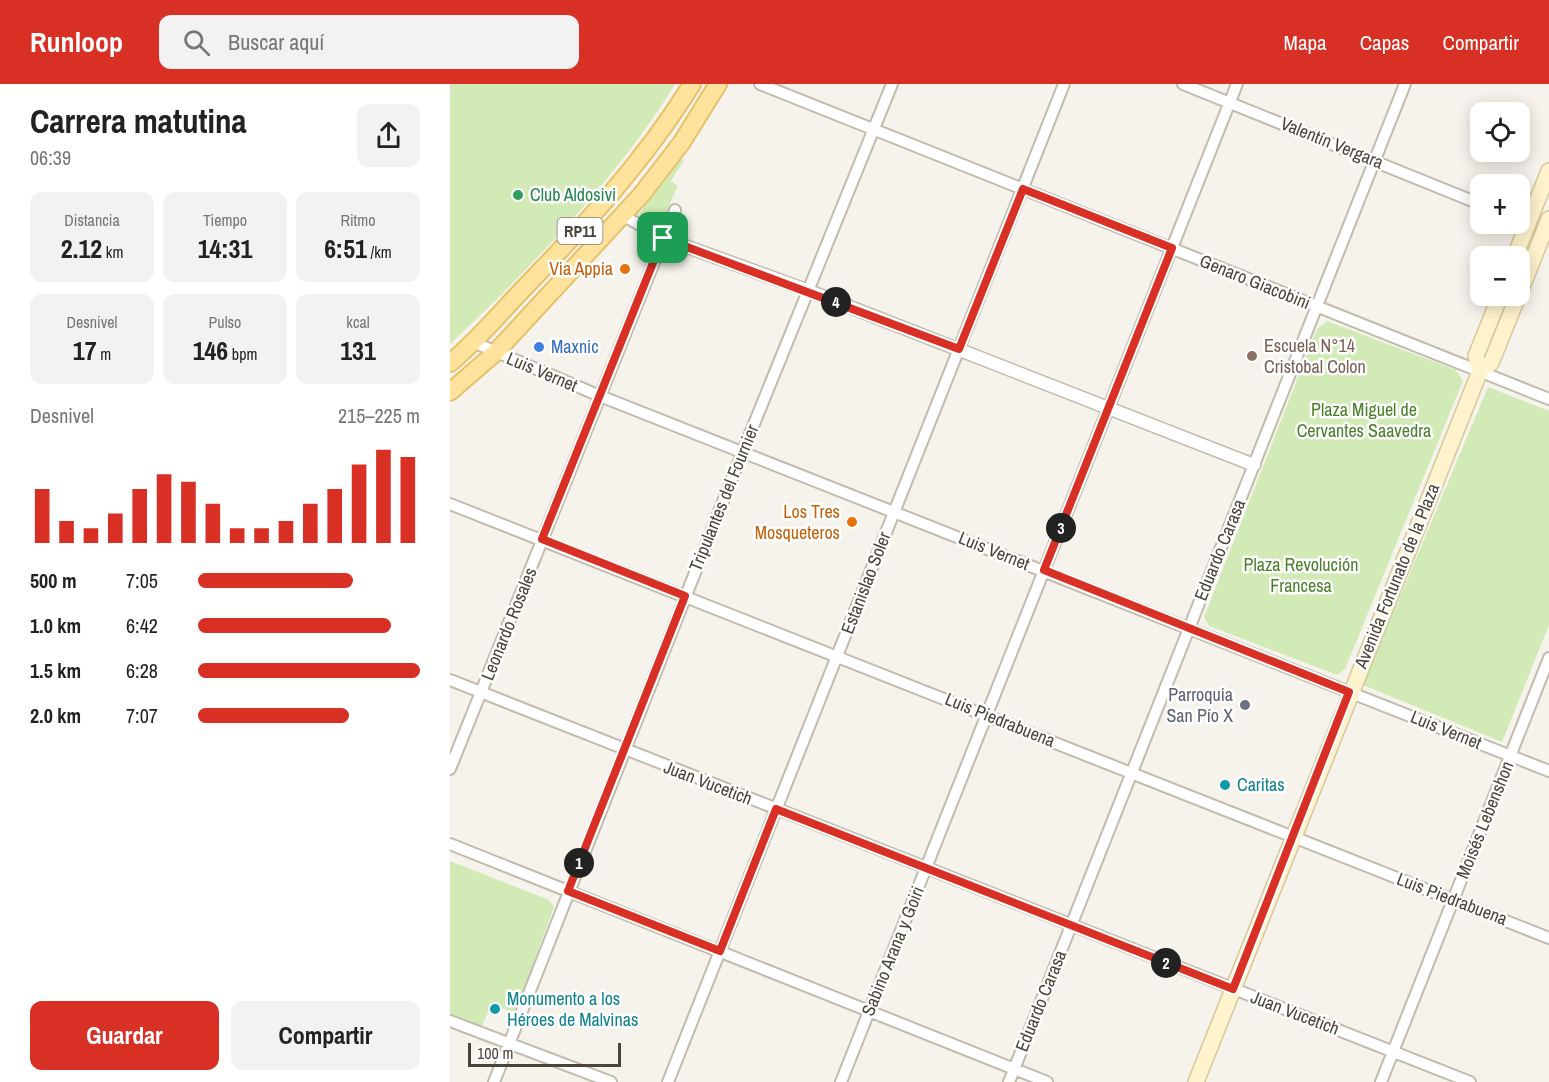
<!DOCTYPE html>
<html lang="es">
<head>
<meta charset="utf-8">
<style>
	:root { --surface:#fff; --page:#f2f2f2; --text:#222; --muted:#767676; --accent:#d93025 }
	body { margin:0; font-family:"Archivo Narrow",sans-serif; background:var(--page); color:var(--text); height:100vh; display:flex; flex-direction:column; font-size:22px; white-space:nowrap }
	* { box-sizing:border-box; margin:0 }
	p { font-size:20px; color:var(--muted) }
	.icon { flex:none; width:33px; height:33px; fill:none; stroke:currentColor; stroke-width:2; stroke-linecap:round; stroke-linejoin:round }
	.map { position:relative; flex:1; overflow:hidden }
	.panel { display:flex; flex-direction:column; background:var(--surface); width:450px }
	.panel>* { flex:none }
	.tools { position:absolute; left:1020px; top:18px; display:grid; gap:12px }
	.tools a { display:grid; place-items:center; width:60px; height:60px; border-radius:12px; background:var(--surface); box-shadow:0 3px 15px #0003; font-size:30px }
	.scale { position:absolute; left:18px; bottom:15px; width:153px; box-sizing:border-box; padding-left:6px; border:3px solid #4b4439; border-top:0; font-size:16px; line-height:21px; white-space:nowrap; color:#4b4439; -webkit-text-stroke:4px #fff; paint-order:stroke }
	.pin { position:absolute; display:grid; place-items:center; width:51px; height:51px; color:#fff; margin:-26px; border-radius:12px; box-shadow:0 3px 9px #0006 }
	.km { position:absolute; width:30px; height:30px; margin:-15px; border-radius:50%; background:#222; color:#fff; font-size:16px; line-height:30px; text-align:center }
	.round { display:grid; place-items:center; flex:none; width:63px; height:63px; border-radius:12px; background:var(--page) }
	.head { display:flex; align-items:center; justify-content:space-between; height:102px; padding:0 30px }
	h1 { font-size:33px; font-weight:800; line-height:45px }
	.stats { display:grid; grid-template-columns:repeat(3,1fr); gap:9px; height:102px; padding:6px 30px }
	.stats div { display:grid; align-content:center; border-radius:12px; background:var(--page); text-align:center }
	.stats b { font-size:26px; font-weight:800 }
	.stats small { font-size:16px; font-weight:400 }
	.stats p { font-size:16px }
	.chart { height:168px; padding:12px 30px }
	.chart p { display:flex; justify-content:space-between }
	.chart svg { width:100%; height:108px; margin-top:6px; stroke:var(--accent); stroke-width:6 }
	.primary-button { display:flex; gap:12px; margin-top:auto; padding:12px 30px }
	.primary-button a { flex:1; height:69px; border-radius:12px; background:var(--accent); color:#fff; font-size:24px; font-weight:800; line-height:69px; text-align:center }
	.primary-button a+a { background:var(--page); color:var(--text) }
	ul { padding:0 30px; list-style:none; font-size:20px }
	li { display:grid; grid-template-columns:96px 72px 1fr; align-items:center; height:45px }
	li i { height:15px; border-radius:8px; background:var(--accent) }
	header { display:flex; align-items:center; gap:36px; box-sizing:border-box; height:84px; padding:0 30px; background:var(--accent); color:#fff }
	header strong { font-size:28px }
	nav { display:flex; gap:33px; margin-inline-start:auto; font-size:21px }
	.search { width:420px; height:54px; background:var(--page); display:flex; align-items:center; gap:15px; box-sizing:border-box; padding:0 21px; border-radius:12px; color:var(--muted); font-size:22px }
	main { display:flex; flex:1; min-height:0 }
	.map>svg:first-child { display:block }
	.green { fill:#d2eab5 }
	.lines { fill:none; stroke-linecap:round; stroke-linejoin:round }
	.minor-casing { stroke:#c2bbae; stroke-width:14 }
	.tertiary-casing { stroke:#c2bbae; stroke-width:15 }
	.secondary-casing { stroke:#d6c79b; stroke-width:18 }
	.primary-casing { stroke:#e6c16a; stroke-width:20 }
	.minor { stroke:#fff; stroke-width:10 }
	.tertiary { stroke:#fff; stroke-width:12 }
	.secondary { stroke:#fff3cd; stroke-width:15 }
	.primary { stroke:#ffe39c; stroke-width:16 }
	.route-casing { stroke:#fff; stroke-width:12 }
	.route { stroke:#d93025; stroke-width:8 }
	.leisure-dot { fill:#2e9e5b; stroke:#fff; stroke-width:2 }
	.food-dot { fill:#e8710a; stroke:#fff; stroke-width:2 }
	.shop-dot { fill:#3f7fe0; stroke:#fff; stroke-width:2 }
	.education-dot { fill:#8d6e63; stroke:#fff; stroke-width:2 }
	.worship-dot { fill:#6b7280; stroke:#fff; stroke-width:2 }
	.culture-dot { fill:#0f9aa8; stroke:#fff; stroke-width:2 }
	.labels { text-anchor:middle; stroke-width:5; stroke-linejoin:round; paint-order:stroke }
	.shield { fill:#fff; stroke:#817c74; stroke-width:1.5 }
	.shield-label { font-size:16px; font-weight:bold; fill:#4b4439 }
	.street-label { font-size:18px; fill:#4b4439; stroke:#fff }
	.leisure-label { font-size:18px; fill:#27864d; stroke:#fff; text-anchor:start }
	.food-label { font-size:18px; fill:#c56008; stroke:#fff; text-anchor:end }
	.education-label { font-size:18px; fill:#785e54; stroke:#fff; text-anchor:start }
	.shop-label { font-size:18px; fill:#366cbe; stroke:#fff; text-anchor:start }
	.park-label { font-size:18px; fill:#4a7f2a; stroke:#fff }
	.worship-label { font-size:18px; fill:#5b616d; stroke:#fff; text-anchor:end }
	.culture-label { font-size:18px; fill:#0d838f; stroke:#fff; text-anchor:start }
</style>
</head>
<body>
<header>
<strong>Runloop</strong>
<div class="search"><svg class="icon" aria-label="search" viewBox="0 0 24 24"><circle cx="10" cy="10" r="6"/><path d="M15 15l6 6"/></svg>Buscar aquí</div>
<nav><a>Mapa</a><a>Capas</a><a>Compartir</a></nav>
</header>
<main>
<section class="panel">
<div class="head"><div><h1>Carrera matutina</h1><p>06:39</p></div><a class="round"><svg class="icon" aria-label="share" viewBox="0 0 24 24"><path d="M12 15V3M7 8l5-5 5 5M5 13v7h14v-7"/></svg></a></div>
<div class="stats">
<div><p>Distancia</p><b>2.12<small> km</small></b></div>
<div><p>Tiempo</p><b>14:31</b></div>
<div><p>Ritmo</p><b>6:51<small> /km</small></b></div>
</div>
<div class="stats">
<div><p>Desnivel</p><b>17<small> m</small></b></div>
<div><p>Pulso</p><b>146<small> bpm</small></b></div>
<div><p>kcal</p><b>131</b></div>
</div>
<div class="chart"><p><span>Desnivel</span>215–225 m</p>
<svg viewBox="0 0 160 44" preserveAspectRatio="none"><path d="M5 44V22M15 44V35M25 44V38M35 44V32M45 44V22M55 44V16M65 44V19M75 44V28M85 44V38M95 44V38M105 44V35M115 44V28M125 44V22M135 44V12M145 44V6M155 44V9"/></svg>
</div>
<ul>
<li><b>500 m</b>7:05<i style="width:70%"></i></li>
<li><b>1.0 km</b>6:42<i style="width:87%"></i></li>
<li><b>1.5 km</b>6:28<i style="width:100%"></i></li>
<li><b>2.0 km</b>7:07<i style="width:68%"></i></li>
</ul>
<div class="primary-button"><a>Guardar</a><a>Compartir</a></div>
</section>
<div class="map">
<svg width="1099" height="998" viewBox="0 0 1099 998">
	<rect width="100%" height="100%" fill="#f6f3ec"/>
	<!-- green -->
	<path class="green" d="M0 0H225C169 92 79 186 0 260Z
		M231 74 234 76 221 97 228 102 212 137 201 142 191 136 189 130Z
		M877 237 1006 286 1013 297 895 585 887 591 759 542 754 533 867 245Z
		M1038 303 1099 327V541L1052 658 913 601Z
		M0 777 99 816 104 823 65 929 41 920 31 945 0 932Z"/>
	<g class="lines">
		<defs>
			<path id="minor" d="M310 0 1099 315
				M733 0 1030 120
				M174 132 213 154
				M23 258 150 312 1099 687
				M0 420 1099 854
				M0 596 1020 998
				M0 685 225 126
				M0 760 597 998
				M0 937 161 998
				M44 998 293 367 442 0
				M218 998 614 0
				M391 998 787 0
				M559 998 955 0
				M931 998 1099 574"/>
			<path id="tertiary" d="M213 154 359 207 804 381"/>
			<path id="secondary" d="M1065 172 1099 87
				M1070 208 1099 135
				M1030 287 1026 272 1050 212
				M746 998 1030 287 1041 279 1068 212"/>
			<path id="primary" d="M0 279C27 257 50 229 74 204 136 140 195 76 242 0
				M0 308 45 269 192 110 232 58 268 0"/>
		</defs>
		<!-- minor casing -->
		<use href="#minor" class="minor-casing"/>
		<!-- tertiary casing -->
		<use href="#tertiary" class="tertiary-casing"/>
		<!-- secondary casing -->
		<use href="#secondary" class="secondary-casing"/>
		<!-- primary casing -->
		<use href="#primary" class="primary-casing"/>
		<!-- minor -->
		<use href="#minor" class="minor"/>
		<!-- tertiary -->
		<use href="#tertiary" class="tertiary"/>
		<!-- secondary -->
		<use href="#secondary" class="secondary"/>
		<!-- primary -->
		<use href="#primary" class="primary"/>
	</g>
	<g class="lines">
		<defs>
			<path id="route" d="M573 105 722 164 594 486 899 608 783 905 326 725 270 867 118 807 235 512 92 455 213 154 509 265Z"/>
		</defs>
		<!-- route casing -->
		<use href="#route" class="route-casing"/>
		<!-- route -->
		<use href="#route" class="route"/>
	</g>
	<!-- markers -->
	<circle class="leisure-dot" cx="68" cy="111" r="6"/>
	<g class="food-dot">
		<circle cx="175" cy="185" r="6"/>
		<circle cx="402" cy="438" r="6"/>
	</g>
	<circle class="shop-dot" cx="89" cy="263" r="6"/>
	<circle class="education-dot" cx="802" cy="272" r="6"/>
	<circle class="worship-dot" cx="795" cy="621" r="6"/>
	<g class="culture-dot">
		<circle cx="775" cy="701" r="6"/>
		<circle cx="45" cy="925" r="6"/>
	</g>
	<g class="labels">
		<!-- shield labels -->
		<rect class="shield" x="107.5" y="134" width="45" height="26" rx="4.5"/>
		<g class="shield-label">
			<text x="130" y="153">RP11</text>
		</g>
		<!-- street labels -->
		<g class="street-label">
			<text transform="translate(882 59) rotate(22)" y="6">Valentín Vergara</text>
			<text transform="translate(805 198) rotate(22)" y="6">Genaro Giacobini</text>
			<text transform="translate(92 288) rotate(23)" y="6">Luis Vernet</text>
			<text transform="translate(274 414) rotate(-68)" y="6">Tripulantes del Fournier</text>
			<text transform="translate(770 466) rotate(-68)" y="6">Eduardo Carasa</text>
			<text transform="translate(544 467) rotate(22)" y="6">Luis Vernet</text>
			<text transform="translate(947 492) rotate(-68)" y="6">Avenida Fortunato de la Plaza</text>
			<text transform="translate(416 499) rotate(-69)" y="6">Estanislao Soler</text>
			<text transform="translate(59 540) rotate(-68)" y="6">Leonardo Rosales</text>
			<text transform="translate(550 636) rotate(22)" y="6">Luis Piedrabuena</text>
			<text transform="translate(996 646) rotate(22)" y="6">Luis Vernet</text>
			<text transform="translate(258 699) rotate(21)" y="6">Juan Vucetich</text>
			<text transform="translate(1035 736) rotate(-68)" y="6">Moisés Lebenshon</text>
			<text transform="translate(1002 815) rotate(21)" y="6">Luis Piedrabuena</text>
			<text transform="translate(443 867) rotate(-68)" y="6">Sabino Arana y Goiri</text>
			<text transform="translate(591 917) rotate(-68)" y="6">Eduardo Carasa</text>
			<text transform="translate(845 929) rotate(21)" y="6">Juan Vucetich</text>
		</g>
		<!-- leisure labels -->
		<g class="leisure-label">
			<text x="80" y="117">Club Aldosivi</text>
		</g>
		<!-- food labels -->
		<g class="food-label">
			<text x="163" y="191">Via Appia</text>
			<text x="390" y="434">Los Tres<tspan x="390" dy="21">Mosqueteros</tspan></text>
		</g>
		<!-- education labels -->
		<g class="education-label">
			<text x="814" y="268">Escuela N°14<tspan x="814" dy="21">Cristobal Colon</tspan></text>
		</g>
		<!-- shop labels -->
		<g class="shop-label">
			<text x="101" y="269">Maxnic</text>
		</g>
		<!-- park labels -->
		<g class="park-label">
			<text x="914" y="332">Plaza Miguel de<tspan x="914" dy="21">Cervantes Saavedra</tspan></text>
			<text x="851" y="487">Plaza Revolución<tspan x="851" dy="21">Francesa</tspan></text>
		</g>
		<!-- worship labels -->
		<g class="worship-label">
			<text x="783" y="617">Parroquia<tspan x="783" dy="21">San Pío X</tspan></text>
		</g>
		<!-- culture labels -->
		<g class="culture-label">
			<text x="787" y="707">Caritas</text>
			<text x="57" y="921">Monumento a los<tspan x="57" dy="21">Héroes de Malvinas</tspan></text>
		</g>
	</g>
</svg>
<div class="tools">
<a><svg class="icon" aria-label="locate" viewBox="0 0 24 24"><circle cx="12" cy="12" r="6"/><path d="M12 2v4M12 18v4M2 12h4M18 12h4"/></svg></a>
<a>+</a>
<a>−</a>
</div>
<div class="scale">100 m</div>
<div class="pin" style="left:213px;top:154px;background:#1e9e55"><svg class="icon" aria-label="arrive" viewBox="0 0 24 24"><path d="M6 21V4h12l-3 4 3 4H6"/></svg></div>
<b class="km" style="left:129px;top:779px">1</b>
<b class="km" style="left:716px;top:879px">2</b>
<b class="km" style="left:611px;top:444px">3</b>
<b class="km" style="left:386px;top:218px">4</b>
</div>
</main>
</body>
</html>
